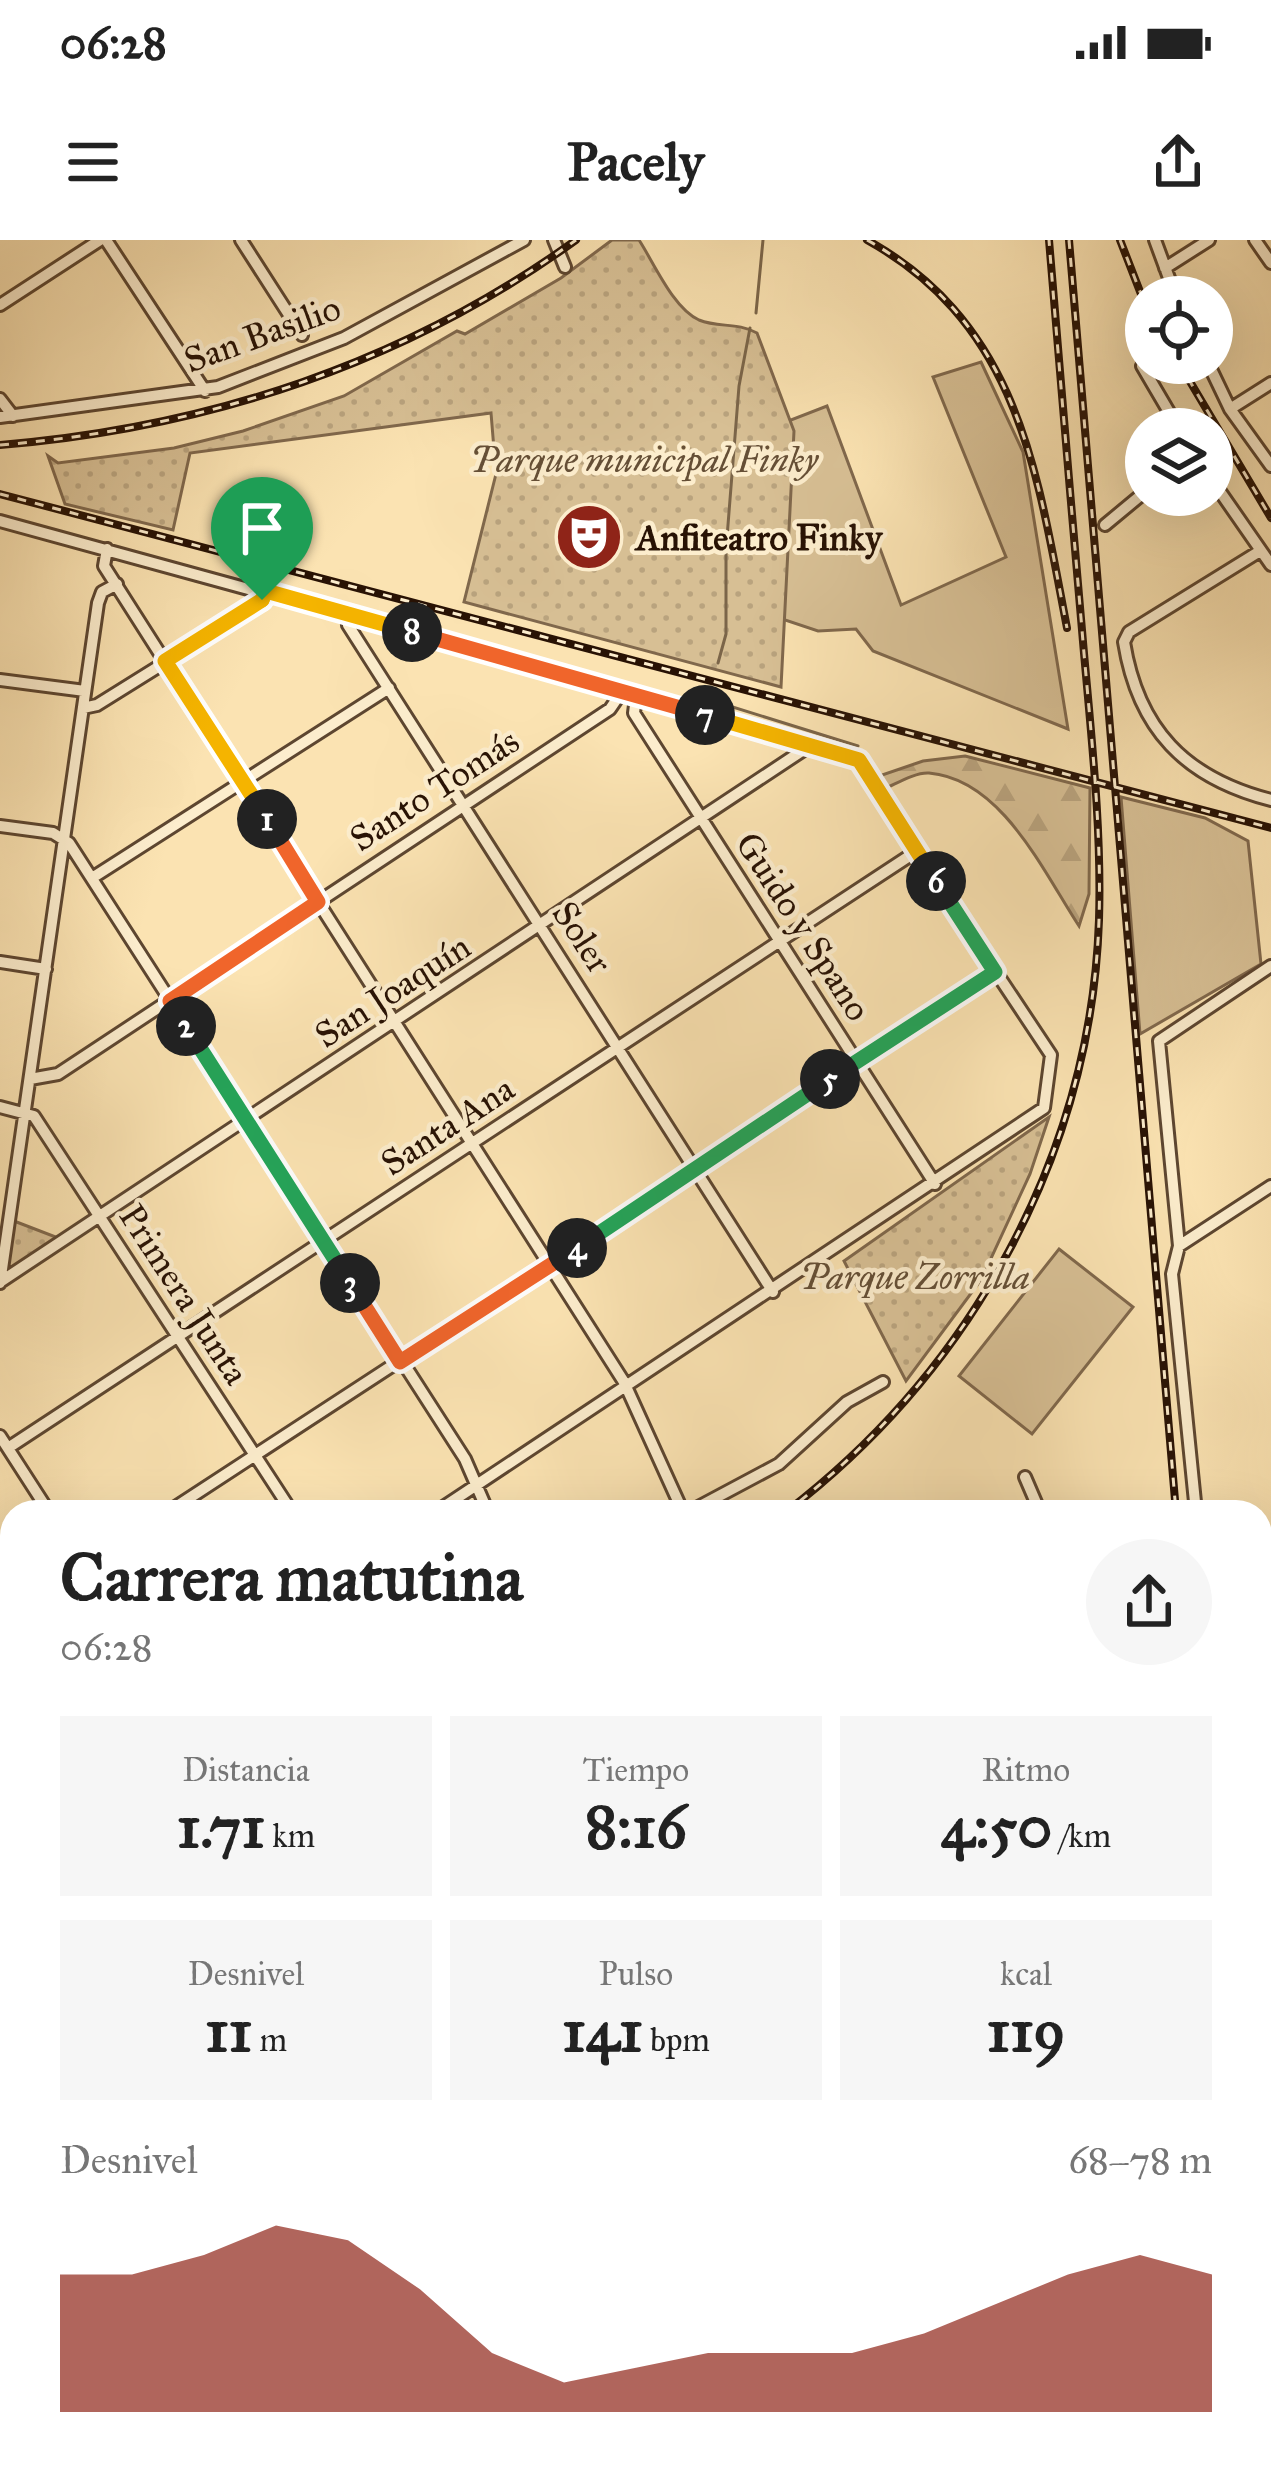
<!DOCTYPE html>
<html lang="es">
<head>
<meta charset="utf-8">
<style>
	:root { --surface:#fff; --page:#f6f6f6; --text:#222; --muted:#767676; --accent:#8f2418 }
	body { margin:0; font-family:"IM FELL Great Primer",serif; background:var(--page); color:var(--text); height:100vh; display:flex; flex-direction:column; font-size:45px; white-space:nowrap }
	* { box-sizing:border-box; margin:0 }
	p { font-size:39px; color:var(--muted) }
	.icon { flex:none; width:66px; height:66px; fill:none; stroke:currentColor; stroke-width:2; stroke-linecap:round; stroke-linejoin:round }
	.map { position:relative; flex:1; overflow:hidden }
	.side { position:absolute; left:0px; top:1260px; width:1272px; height:975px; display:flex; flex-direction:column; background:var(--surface); border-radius:36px 36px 0 0; box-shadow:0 12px 48px #0002 }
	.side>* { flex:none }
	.fabs { position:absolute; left:1125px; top:36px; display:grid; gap:24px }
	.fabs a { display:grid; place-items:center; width:108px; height:108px; border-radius:50%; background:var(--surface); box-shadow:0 12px 48px #0002; font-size:60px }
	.pin { position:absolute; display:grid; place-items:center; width:102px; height:102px; color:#fff; margin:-123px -51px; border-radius:50% 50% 50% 0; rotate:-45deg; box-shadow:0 0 12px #0007 }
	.pin .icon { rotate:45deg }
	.km { position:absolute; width:60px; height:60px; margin:-30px; border-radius:50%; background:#222; color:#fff; font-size:33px; line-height:60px; text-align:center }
	.round { display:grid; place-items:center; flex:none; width:126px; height:126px; border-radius:63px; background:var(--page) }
	.headline { display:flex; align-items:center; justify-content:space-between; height:204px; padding:0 60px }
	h1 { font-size:66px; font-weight:700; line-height:90px }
	.stats { display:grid; grid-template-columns:repeat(3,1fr); gap:18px; height:204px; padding:12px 60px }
	.stats div { display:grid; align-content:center; border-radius:0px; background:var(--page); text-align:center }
	.stats b { font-size:60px; font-weight:700 }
	.stats small { font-size:33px; font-weight:400 }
	.stats p { font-size:33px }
	.chart { height:336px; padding:24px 60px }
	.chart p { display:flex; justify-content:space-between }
	.chart svg { width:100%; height:216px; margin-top:12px; fill:var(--accent); opacity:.7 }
	.status { display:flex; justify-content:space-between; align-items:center; height:84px; padding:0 60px; background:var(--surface); direction:ltr }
	.status svg { height:33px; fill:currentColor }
	header { display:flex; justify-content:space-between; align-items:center; height:156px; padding:0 60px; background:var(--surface); font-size:54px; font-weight:700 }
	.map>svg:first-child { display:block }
	.grass { fill:#d7bf94; stroke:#80684c; stroke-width:3 }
	.forest { fill:url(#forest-firs); stroke:#80684c; stroke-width:3 }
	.park { fill:url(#park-dots); stroke:#80684c; stroke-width:3 }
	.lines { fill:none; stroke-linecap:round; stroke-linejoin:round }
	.stream { stroke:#7b6549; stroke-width:3 }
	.minor-casing { stroke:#5d4630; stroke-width:16 }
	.tertiary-casing { stroke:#5d4630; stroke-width:20 }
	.minor { stroke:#fcedcd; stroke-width:10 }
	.tertiary { stroke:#fcedcd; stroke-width:14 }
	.rail-casing { stroke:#281204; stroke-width:8 }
	.rail { stroke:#fcedcd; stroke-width:3; stroke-dasharray:9; stroke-linecap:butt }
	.split-1-casing { stroke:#fff; stroke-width:24 }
	.split-2-casing { stroke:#fff; stroke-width:24 }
	.split-3-casing { stroke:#fff; stroke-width:24 }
	.split-4-casing { stroke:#fff; stroke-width:24 }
	.split-5-casing { stroke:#fff; stroke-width:24 }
	.split-6-casing { stroke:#fff; stroke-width:24 }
	.split-7-casing { stroke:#fff; stroke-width:24 }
	.split-8-casing { stroke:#fff; stroke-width:24 }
	.split-9-casing { stroke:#fff; stroke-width:24 }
	.split-1 { stroke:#f5b400; stroke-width:15 }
	.split-2 { stroke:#f0652b; stroke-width:15 }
	.split-3 { stroke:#22a559; stroke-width:15 }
	.split-4 { stroke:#f0652b; stroke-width:15 }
	.split-5 { stroke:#22a559; stroke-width:15 }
	.split-6 { stroke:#22a559; stroke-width:15 }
	.split-7 { stroke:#f5b400; stroke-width:15 }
	.split-8 { stroke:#f0652b; stroke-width:15 }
	.split-9 { stroke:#f5b400; stroke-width:15 }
	.labels { text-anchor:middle; stroke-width:9; stroke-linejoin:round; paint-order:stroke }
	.street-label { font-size:36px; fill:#281204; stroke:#fcedcd }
	.park-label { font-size:36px; font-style:italic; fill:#654f36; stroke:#fcedcd }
	.poi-label { font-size:36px; font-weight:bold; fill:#281204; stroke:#fcedcd; text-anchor:start }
</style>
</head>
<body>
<div class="status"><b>06:28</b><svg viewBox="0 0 49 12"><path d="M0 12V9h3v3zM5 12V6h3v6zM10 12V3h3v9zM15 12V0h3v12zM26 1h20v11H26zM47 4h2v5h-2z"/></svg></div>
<header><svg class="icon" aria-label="menu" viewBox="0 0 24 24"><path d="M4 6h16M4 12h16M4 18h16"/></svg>Pacely<svg class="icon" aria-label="share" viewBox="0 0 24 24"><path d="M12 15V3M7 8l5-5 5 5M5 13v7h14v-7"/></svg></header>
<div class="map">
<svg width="1271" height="2234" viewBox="0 0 1271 2234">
	<defs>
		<pattern id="forest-firs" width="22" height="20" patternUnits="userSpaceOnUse" patternTransform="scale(3)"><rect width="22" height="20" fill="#d7bf94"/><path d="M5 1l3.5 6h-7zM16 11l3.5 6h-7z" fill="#b9a37e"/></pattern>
		<pattern id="park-dots" width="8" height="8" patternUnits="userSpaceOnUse" patternTransform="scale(3)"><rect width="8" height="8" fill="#d7bf94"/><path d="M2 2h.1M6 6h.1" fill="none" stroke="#b9a37e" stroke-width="1.8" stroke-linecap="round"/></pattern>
	</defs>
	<rect width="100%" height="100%" fill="#fbe3b2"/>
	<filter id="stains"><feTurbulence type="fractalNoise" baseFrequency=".00167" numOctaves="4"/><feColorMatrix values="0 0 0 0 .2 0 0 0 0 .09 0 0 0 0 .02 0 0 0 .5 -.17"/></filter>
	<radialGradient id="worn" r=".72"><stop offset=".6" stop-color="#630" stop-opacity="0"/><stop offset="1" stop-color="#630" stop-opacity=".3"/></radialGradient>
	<!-- grass -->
	<path class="grass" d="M981 122 1023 212 1068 489 873 411 856 389 818 391 773 376 783 183 827 166 901 365 1006 317 933 137Z
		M1121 557 1205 578 1248 601 1261 724 1140 794Z
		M1059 1009 1133 1067 1032 1194 959 1136Z"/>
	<!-- forest -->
	<path class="forest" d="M965 516 1090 548 1089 654 1079 686C1044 633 1002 539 929 533 915 532 896 544 884 549L882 535 923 521Z"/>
	<!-- park -->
	<path class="park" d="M612 0H639C654 23 673 68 699 80 719 88 737 82 757 93L794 191 781 447 464 362 496 234 491 173 190 213 173 290 65 264 48 216 58 223 174 208 243 191 344 156 457 91 465 94 561 38Z
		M1049 877 1030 934 981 1040 906 1141 844 1021Z
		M14 981 61 999 6 1031Z
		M1267 1509 1271 1682 1260 1690V1513Z"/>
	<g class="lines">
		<!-- stream -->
		<path class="stream" d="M756 73 763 0
			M718 423 726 394V310L739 146 750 88
			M707 459 858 506"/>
		<defs>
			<path id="minor" d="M106 0 205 151
				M241 0 302 95
				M554 0 565 27
				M1155 0 1176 57
				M1255 0 1271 23
				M1165 28 1209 0
				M0 65 100 0
				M1208 123 1230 169 1271 226
				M1142 126 1179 189
				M0 159 13 176
				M1230 169 1271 143
				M0 177 218 147 344 98 524 0
				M1212 240 1271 325
				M0 281 851 514 1051 815 1044 868 436 1272
				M1105 285 1146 251
				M107 309 104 326 624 1142 683 1272
				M1260 311 1129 392 1124 402C1138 489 1185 538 1271 560
				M347 373 348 385 773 1052
				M0 440 85 451
				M636 457 634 473 935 944
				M83 468 97 465 259 364 266 351
				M0 586 53 593 69 603 465 1219 488 1272
				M92 638 389 448
				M0 722 46 729
				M30 839 58 834 610 469 621 453
				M0 867 34 876 292 1272
				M1179 1006 1271 946
				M0 1042 814 503
				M0 1043 98 363 102 352 117 344
				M0 1196 49 1272
				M8 1208 917 611
				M1025 1237 1040 1272
				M919 1270 920 1272
				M1152 1271V1272
				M168 1272 995 732
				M689 1272 779 1224 847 1162 883 1142
				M1196 1272 1172 1034 1179 1006 1159 801 1271 726
				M0 1385 12 1377
				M0 1471 12 1470
				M0 1561 12 1553
				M1260 1709 1271 1701
				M0 1929 12 1953
				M1260 1954 1271 1999
				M526 2223 534 2234
				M807 2223 814 2234
				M1002 2223 1009 2234
				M1189 2223 1195 2234
				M0 2226 5 2234
				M221 2234 238 2223
				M486 2234 503 2223
				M621 2234 636 2223
				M853 2234 869 2223"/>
			<path id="tertiary" d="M1260 1386 1271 1379
				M1260 1401 1271 1394
				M0 2194 12 2187
				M1260 2197 1271 2190
				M1208 2234 1223 2223"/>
		</defs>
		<!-- minor casing -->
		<use href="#minor" class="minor-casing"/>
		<!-- tertiary casing -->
		<use href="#tertiary" class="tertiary-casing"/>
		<!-- minor -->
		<use href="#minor" class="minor"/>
		<!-- tertiary -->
		<use href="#tertiary" class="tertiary"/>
		<defs>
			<path id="rail" d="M867 0C1020 85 1037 233 1067 388
				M1069 0 1176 1272
				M1120 0 1146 67
				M1179 123 1271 278
				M0 205C208 188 406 123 576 0
				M0 254 1271 588
				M786 1272C971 1130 1091 915 1099 680 1102 584 1090 486 1082 390 1071 260 1059 130 1049 0
				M0 1497 12 1495
				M1259 2223 1260 2234"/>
		</defs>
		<!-- rail casing -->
		<use href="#rail" class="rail-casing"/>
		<!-- rail -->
		<use href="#rail" class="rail"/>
	</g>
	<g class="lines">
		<defs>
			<path id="split-1" d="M262 360 165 421 267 579"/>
			<path id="split-2" d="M186 786 170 761 318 662 267 579"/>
			<path id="split-3" d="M186 786 350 1043"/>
			<path id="split-4" d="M350 1043 400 1122 577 1008"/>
			<path id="split-5" d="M577 1008 830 839"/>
			<path id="split-6" d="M830 839 995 732 936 641"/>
			<path id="split-7" d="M705 475 859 520 936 641"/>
			<path id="split-8" d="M412 392 705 475"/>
			<path id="split-9" d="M262 360 266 351 412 392"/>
		</defs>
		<!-- split-1 casing -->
		<use href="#split-1" class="split-1-casing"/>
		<!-- split-2 casing -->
		<use href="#split-2" class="split-2-casing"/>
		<!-- split-3 casing -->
		<use href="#split-3" class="split-3-casing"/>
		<!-- split-4 casing -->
		<use href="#split-4" class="split-4-casing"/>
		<!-- split-5 casing -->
		<use href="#split-5" class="split-5-casing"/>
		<!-- split-6 casing -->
		<use href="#split-6" class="split-6-casing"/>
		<!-- split-7 casing -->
		<use href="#split-7" class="split-7-casing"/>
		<!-- split-8 casing -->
		<use href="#split-8" class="split-8-casing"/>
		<!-- split-9 casing -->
		<use href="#split-9" class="split-9-casing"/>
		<!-- split-1 -->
		<use href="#split-1" class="split-1"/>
		<!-- split-2 -->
		<use href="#split-2" class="split-2"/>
		<!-- split-3 -->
		<use href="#split-3" class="split-3"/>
		<!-- split-4 -->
		<use href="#split-4" class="split-4"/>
		<!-- split-5 -->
		<use href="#split-5" class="split-5"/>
		<!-- split-6 -->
		<use href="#split-6" class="split-6"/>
		<!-- split-7 -->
		<use href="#split-7" class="split-7"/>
		<!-- split-8 -->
		<use href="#split-8" class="split-8"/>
		<!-- split-9 -->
		<use href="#split-9" class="split-9"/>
	</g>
	<!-- icons -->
	<defs>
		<symbol id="theatre-disc" viewBox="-11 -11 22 22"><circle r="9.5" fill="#8f2418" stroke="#fcedcd"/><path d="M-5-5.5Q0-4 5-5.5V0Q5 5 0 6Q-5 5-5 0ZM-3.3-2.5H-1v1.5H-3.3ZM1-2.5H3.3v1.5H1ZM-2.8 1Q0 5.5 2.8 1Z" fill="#fff"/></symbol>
	</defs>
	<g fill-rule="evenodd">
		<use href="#theatre-disc" x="551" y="259" width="76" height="76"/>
	</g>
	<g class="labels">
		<!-- street labels -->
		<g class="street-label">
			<text transform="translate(262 93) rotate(-20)" y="13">San Basilio</text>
			<text transform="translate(434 549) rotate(-33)" y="13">Santo Tomás</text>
			<text transform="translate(804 686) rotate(57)" y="13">Guido y Spano</text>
			<text transform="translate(583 697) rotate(57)" y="13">Soler</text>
			<text transform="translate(392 750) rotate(-33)" y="13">San Joaquín</text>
			<text transform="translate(447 885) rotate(-33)" y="13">Santa Ana</text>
			<text transform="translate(185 1054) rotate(57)" y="13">Primera Junta</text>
		</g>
		<!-- park labels -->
		<g class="park-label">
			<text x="644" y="232">Parque municipal Finky</text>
			<text x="915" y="1049">Parque Zorrilla</text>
		</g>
		<!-- poi labels -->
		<g class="poi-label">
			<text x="636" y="310">Anfiteatro Finky</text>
		</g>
	</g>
	<rect width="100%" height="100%" filter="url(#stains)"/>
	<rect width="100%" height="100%" fill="url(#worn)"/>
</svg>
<div class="fabs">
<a><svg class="icon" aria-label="locate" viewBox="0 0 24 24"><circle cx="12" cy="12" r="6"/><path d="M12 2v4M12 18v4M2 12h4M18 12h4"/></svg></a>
<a><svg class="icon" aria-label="layers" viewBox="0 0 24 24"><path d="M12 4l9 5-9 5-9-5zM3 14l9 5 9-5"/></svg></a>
</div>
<div class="pin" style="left:262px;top:360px;background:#1e9e55"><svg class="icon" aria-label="arrive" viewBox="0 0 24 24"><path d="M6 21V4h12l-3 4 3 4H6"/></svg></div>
<b class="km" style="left:267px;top:579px">1</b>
<b class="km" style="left:186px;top:786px">2</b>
<b class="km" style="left:350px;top:1043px">3</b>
<b class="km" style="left:577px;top:1008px">4</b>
<b class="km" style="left:830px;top:839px">5</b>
<b class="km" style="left:936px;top:641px">6</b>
<b class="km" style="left:705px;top:475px">7</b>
<b class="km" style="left:412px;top:392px">8</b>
<section class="side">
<div class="headline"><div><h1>Carrera matutina</h1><p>06:28</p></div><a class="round"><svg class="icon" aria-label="share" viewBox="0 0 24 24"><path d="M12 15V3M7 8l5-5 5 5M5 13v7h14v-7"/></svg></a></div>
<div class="stats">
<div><p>Distancia</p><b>1.71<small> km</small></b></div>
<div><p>Tiempo</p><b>8:16</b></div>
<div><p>Ritmo</p><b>4:50<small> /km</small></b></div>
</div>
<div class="stats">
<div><p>Desnivel</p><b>11<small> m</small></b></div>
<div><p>Pulso</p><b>141<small> bpm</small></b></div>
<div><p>kcal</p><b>119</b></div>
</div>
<div class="chart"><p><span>Desnivel</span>68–78 m</p>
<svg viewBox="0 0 160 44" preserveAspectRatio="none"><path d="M0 44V16L10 16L20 12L30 6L40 9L50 19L60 32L70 38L80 35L90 32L100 32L110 32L120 28L130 22L140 16L150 12L160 16V44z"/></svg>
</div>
</section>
</div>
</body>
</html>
